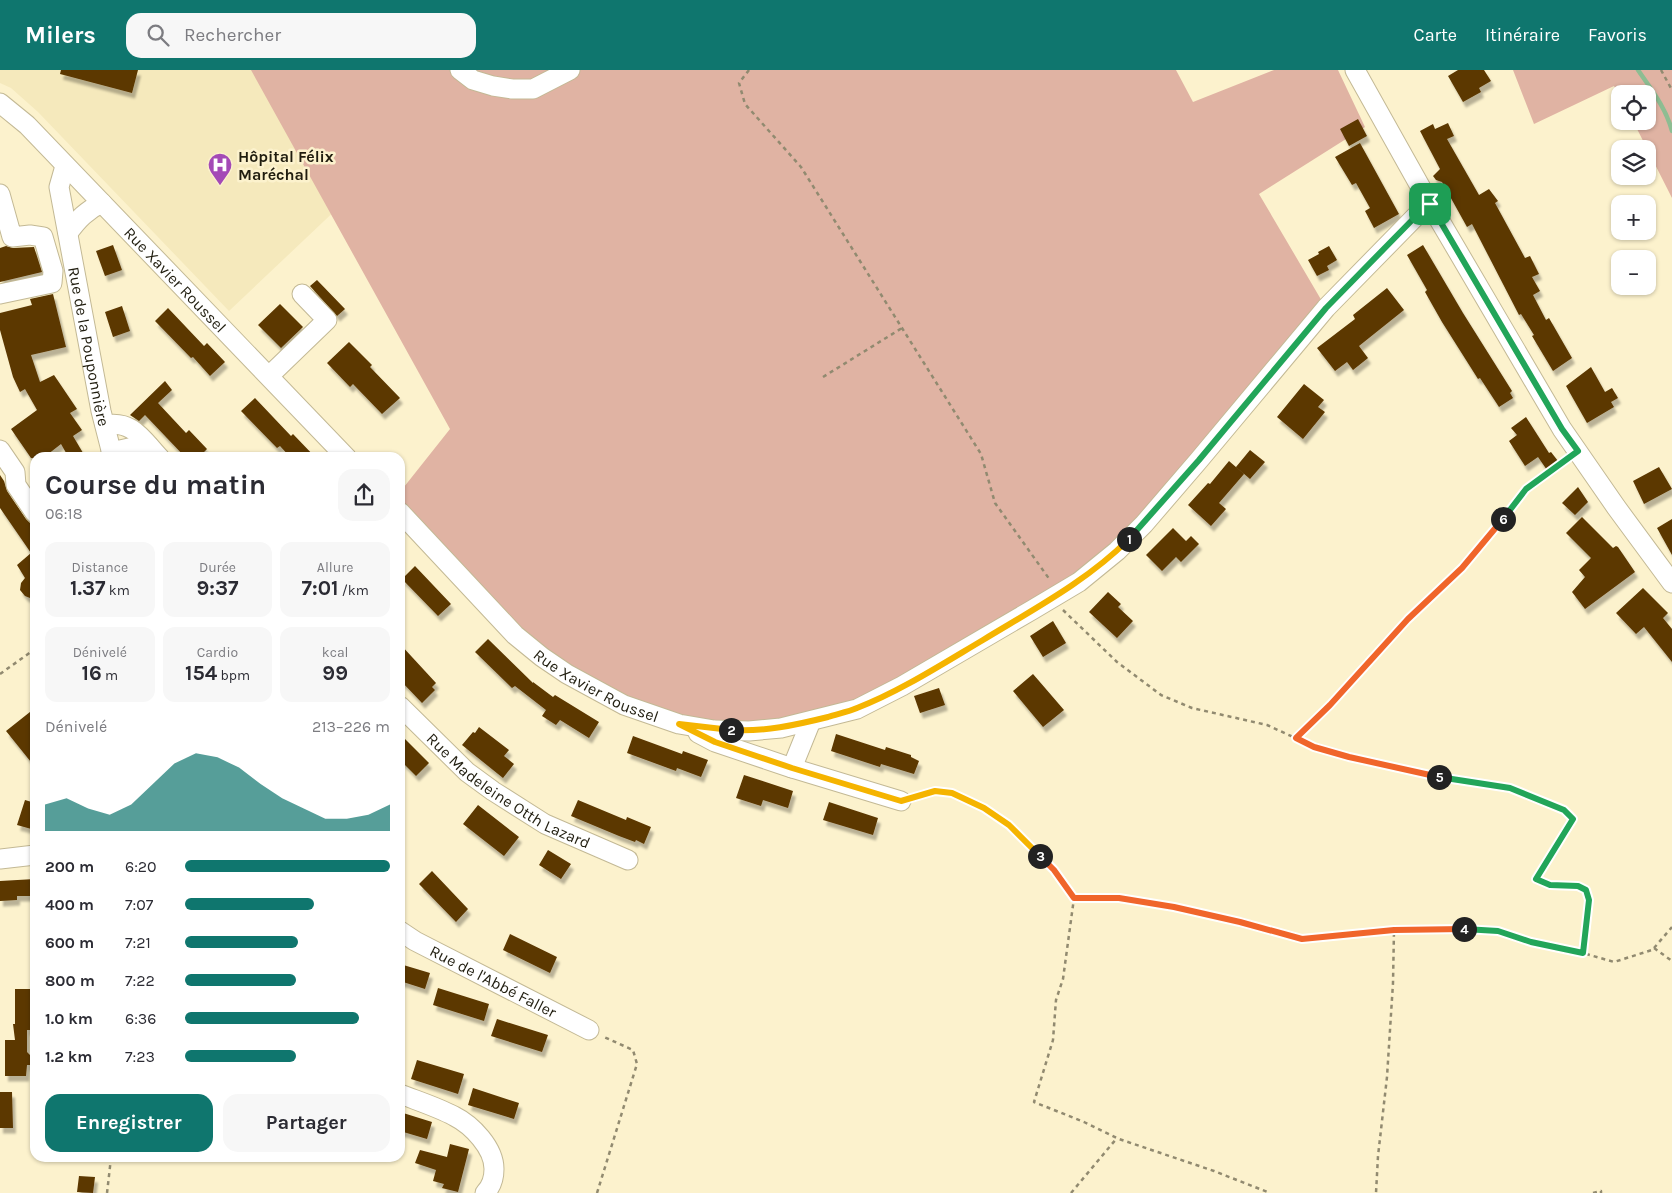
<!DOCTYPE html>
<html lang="fr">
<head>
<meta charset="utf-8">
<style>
	:root { --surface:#fff; --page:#f7f7f7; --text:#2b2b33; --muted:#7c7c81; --accent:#0f766e }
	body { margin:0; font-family:Karla,sans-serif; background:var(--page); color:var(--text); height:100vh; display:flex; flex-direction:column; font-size:19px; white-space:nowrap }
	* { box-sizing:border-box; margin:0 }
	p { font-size:16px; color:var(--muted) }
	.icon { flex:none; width:28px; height:28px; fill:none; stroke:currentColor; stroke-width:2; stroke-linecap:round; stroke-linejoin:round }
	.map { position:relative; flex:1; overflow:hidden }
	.sheet { position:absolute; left:30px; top:382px; width:375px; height:710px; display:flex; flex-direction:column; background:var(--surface); border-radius:15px; box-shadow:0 1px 4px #0004 }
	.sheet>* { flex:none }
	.controls { position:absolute; left:1611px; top:15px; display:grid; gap:10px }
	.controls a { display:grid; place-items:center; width:45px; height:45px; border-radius:10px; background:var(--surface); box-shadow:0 1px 4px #0004; font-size:25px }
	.pin { position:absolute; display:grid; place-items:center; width:42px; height:42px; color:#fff; margin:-21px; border-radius:10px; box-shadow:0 2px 8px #0006 }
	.km { position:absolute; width:25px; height:25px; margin:-12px; border-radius:50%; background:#222; color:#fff; font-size:14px; line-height:25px; text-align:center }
	.round { display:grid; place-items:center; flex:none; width:52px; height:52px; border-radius:15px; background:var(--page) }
	.head { display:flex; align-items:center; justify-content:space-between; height:85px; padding:0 15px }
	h1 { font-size:28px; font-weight:700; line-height:38px }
	.metrics { display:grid; grid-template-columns:repeat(3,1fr); gap:8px; height:85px; padding:5px 15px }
	.metrics div { display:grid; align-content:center; border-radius:12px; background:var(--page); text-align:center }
	.metrics b { font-size:21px; font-weight:700 }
	.metrics small { font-size:14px; font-weight:400 }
	.metrics p { font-size:14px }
	.chart { height:140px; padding:10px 15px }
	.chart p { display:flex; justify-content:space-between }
	.chart svg { width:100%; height:90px; margin-top:5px; fill:var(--accent); opacity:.7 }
	.button { display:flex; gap:10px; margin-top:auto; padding:10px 15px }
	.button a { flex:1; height:58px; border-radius:15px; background:var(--accent); color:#fff; font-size:20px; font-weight:700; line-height:58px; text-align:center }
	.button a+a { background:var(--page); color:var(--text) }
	ul { padding:0 15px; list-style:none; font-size:16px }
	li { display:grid; grid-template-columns:80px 60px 1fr; align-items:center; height:38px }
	li i { height:12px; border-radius:6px; background:var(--accent) }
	header { display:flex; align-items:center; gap:30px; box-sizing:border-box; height:70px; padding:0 25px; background:var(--accent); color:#fff }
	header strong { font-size:24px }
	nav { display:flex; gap:28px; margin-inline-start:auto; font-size:18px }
	.search { width:350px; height:45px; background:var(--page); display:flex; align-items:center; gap:12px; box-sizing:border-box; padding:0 18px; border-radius:15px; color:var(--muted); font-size:19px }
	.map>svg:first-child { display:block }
	.built { fill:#f5e9bc }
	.green { fill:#e0b3a3 }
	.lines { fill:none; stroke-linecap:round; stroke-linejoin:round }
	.stream { stroke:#8dbd92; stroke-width:4.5 }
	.building { fill:#5b3705; filter:url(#shadow) }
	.minor-casing { stroke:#c3b995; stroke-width:21 }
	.path { stroke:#918a70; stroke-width:2.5; stroke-dasharray:4 4; stroke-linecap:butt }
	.minor { stroke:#fff; stroke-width:19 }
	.split-1-casing { stroke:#fff; stroke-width:10 }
	.split-2-casing { stroke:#fff; stroke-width:10 }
	.split-3-casing { stroke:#fff; stroke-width:10 }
	.split-4-casing { stroke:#fff; stroke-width:10 }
	.split-5-casing { stroke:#fff; stroke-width:10 }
	.split-6-casing { stroke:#fff; stroke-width:10 }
	.split-7-casing { stroke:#fff; stroke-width:10 }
	.split-1 { stroke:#22a559; stroke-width:6 }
	.split-2 { stroke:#f5b400; stroke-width:6 }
	.split-3 { stroke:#f5b400; stroke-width:6 }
	.split-4 { stroke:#f0652b; stroke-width:6 }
	.split-5 { stroke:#22a559; stroke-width:6 }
	.split-6 { stroke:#f0652b; stroke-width:6 }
	.split-7 { stroke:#22a559; stroke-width:6 }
	.labels { text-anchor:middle; stroke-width:5; stroke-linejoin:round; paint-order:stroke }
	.poi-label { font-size:16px; font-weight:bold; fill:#201d0f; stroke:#fcf2cd; text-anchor:start }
	.street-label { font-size:16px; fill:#201d0f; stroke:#fcf2cd }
</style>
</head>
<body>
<header>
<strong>Milers</strong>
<div class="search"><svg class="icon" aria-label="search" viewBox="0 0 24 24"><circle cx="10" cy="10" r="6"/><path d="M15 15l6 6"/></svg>Rechercher</div>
<nav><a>Carte</a><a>Itinéraire</a><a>Favoris</a></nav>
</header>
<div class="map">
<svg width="1672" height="1123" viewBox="0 0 1672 1123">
	<defs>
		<filter id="shadow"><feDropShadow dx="3" dy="5.5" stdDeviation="1" flood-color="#0004"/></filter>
	</defs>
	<rect width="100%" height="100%" fill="#fcf2cd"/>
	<!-- built -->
	<path class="built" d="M0 0H273L342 134 229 241 38 42 11 18 0 13Z"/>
	<!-- green -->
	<path class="green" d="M251 0H1176L1193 32 1274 0H1338L1365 57 1259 124 1326 238 1117 481 962 582 811 651 679 654 542 587 400 442V422L450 359Z
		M1513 0H1672V128L1633 51H1648V24H1620V26L1614 16 1534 54Z"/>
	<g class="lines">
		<!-- stream -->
		<path class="stream" d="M1638 0C1651 19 1666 38 1672 61"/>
	</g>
	<!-- building -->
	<path class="building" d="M61 0H138L132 23 60 4Z
		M1458 0H1484L1491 11 1479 18 1481 22 1463 32 1448 6Z
		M1358 49 1367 66 1349 76 1340 59Z
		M1448 53 1454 66 1447 69 1479 125 1489 119 1498 131 1495 133 1525 188 1530 186 1539 204 1532 207 1540 221 1533 225 1546 250 1549 248 1572 288 1553 301 1532 266 1534 265 1521 244 1519 245 1472 154 1467 157 1442 112 1436 110 1433 106 1440 99 1420 61 1433 54 1435 59Z
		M1360 73 1399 144 1374 158 1365 141 1370 138 1356 113 1352 115 1335 87Z
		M113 175 122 200 105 206 96 181Z
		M1423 175 1463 243 1512 321 1510 323 1513 328 1499 337 1480 308 1478 309 1442 252 1425 222 1427 220 1407 185Z
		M6 176 13 178 34 177 42 202 0 212V178Z
		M1329 176 1337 190 1327 196 1329 200 1317 206 1308 190 1319 184 1318 182Z
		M317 210 345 239 337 246 310 216Z
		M1387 218 1404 240 1359 276 1368 288 1353 300 1347 292 1335 301 1317 278 1355 249 1353 245Z
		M53 224 66 277 31 285 40 312 54 305 77 339 70 343 82 360 73 366 86 388H69L61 374 43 388H31L11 359 37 340 25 319 20 322 13 307 0 260V243L32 235 30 229Z
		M280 234 303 257 281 278 258 255Z
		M122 236 130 261 113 267 105 242Z
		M168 238 204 276 207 273 225 292 211 305 210 306 193 287 191 288 155 251Z
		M349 272 372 295 370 297 400 328 382 344 353 314 350 317 327 293Z
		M1591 297 1605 322 1612 318 1618 328 1611 332 1614 337 1587 353 1566 316Z
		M165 311 172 320 158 333 186 363 189 360 207 379 198 388H186L145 345 139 351 130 345Z
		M1304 314 1324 330 1318 337 1325 342 1303 369 1277 347Z
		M255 328 291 366 293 364 316 388H291L280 376 277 378 241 341Z
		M1526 347 1549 383 1551 382 1558 391 1547 400 1538 387 1525 396 1509 371 1517 365 1511 358Z
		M1250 380 1265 392 1250 409 1236 397Z
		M1229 391 1244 404 1219 433 1226 439 1211 456 1188 435 1208 413 1210 414Z
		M1659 397 1672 419 1644 434 1633 411Z
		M0 405 4 411 7 421 26 449 30 453 35 454V530L25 526 20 520 21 513 25 508 17 495 31 483 0 438Z
		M1578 417 1588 432 1575 445 1562 433Z
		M1582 447 1613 478 1616 476 1618 477 1635 502 1585 539 1572 522 1585 507 1579 500 1591 488 1566 463Z
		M1672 449V485L1657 458Z
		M1173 458 1186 471 1191 466 1199 474 1181 492 1176 487 1162 501 1146 485Z
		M415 496 451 534 438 546 402 509Z
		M1643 518 1668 543 1663 548 1672 559V592L1644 557 1636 564 1616 543Z
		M1108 522 1121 534 1118 537 1133 551 1117 568 1089 542Z
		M1053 551 1066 573 1043 587 1030 566Z
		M488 569 533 613V612L553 627 555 625 599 652 589 668 560 650 556 655 542 646 546 640 515 616 512 618 475 582Z
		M400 574 436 613 432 617 435 620 422 633 400 610Z
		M1033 604 1064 640 1043 657 1013 621Z
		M939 618 945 635 920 643 914 626Z
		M35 638V697L6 661Z
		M479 657 509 680 504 686 514 694 503 708 462 675 473 662 475 663Z
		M400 664 429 693 416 706 400 690Z
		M836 664 885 680 886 677 911 685V687L919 691 914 704 881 694 880 697 831 681Z
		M633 666 682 684 683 681 708 690 701 707 677 698 676 701 627 683Z
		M744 705 793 721 788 738 763 730 761 736 736 728Z
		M25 730 35 733V760L17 755Z
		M578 730 626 750 627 747 651 757 644 774 636 770 635 772 619 766 571 746Z
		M829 732 878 748 873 765 823 750Z
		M478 735 519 767 504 786 463 754Z
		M548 780 571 794 561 809 539 795Z
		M432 801 468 839 456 852 419 814Z
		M35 809V826H17V830L0 831V811Z
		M510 864 557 887 550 903 503 880Z
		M400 894 430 903 425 919 400 911Z
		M438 918 489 934 484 951 433 935Z
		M15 919H35V960H27V982L32 987V995H27L26 1006H5V970H15L13 954H15Z
		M497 949 548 965 542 982 491 966Z
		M417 990 464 1004 458 1024 411 1009Z
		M473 1018 519 1033 514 1049 468 1035Z
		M0 1022H12L13 1058H0Z
		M400 1042 432 1052 427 1069 400 1061Z
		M450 1074 469 1079 458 1122 442 1118 444 1114 433 1111 436 1100 415 1093 420 1080 447 1087Z
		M79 1106 95 1107 93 1123 77 1122Z"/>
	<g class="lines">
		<defs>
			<g id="minor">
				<path d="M460 0 473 10 493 16 512 19H533L570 0"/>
				<path d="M1355 0 1430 134 1562 359 1616 437 1672 513"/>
				<path id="s1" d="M0 33 27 55 347 388"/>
				<path id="s2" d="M65 96 59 117 101 341 113 388"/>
				<path d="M0 124 12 167 30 165 43 167 53 201 52 213 0 224"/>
				<path d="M68 163C78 149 87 140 102 133"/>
				<path d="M269 306 327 250 302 224"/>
				<path d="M105 355C133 350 142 369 160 388"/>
				<path d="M0 380 15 402 16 415 35 443"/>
				<path d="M111 382 138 376H149"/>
				<path id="s3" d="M400 442 515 565 542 587 567 604 624 635 679 654 714 660 749 661 781 658 857 639 902 616 1032 540 1079 512 1117 481 1144 454 1199 390 1326 238 1420 142 1430 134"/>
				<path id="s4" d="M400 636 467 702 493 721 545 754 628 790"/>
				<path d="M698 663 715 672 792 698 901 731"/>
				<path d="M792 698 811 651"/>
				<path d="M0 789 35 785"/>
				<path id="s5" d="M400 861 415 871 589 960"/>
				<path d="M400 1024C418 1031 437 1037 454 1046 472 1055 494 1078 494 1099 494 1108 491 1117 485 1123"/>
			</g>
		</defs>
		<!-- minor casing -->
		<use href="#minor" class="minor-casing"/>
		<!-- path -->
		<path class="path" d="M749 0 739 13 745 34 801 97 981 384 995 433 1050 510
			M1661 0 1672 20
			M823 307 902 258
			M1063 540 1117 592 1161 625 1192 638 1267 655 1315 677 1349 687 1456 711 1510 718 1564 740 1573 749 1537 809 1550 815 1578 816 1586 820 1589 830 1583 883 1614 892 1652 880 1654 878 1672 891
			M0 604 35 579
			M1296 668 1330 635 1408 549 1462 498 1500 453 1526 419 1564 390
			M915 727 935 721 952 723 984 738 1009 755 1055 801 1074 828 1063 909 1056 930 1053 970 1034 1032 1084 1052 1119 1069 1214 1101 1270 1123
			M1074 828H1119L1175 837 1240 852 1302 869 1394 860 1393 913 1387 1007 1378 1086 1376 1123
			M1394 860 1483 859 1498 861 1531 872 1553 878 1583 883
			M1654 878 1672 857
			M107 1123 111 1088
			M597 1123 637 994 633 980 604 967
			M1071 1123 1117 1068
			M1593 1123 1601 1121V1123"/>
		<!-- minor -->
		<use href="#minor" class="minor"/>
	</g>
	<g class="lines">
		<defs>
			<path id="split-1" d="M1129 469 1199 390 1326 238 1420 142 1430 134"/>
			<path id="split-2" d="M731 660C764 662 796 655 828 647 837 644 848 642 857 638 899 622 944 593 983 570 1034 539 1087 511 1129 469"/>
			<path id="split-3" d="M731 660 679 654 715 672 792 698 901 731 935 721 952 723 984 738 1009 755 1040 786"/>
			<path id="split-4" d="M1040 786 1054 800 1074 828H1119L1174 837 1240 852 1302 869 1394 860 1464 859"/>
			<path id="split-5" d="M1439 707 1510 718 1564 740 1573 749 1536 809 1550 815 1578 816 1586 820 1589 830 1583 883 1531 872 1498 861 1464 859"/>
			<path id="split-6" d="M1439 707 1349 687 1314 677 1296 668 1330 635 1408 549 1462 498 1503 449"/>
			<path id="split-7" d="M1430 134 1562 359 1578 381 1526 419 1503 449"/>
		</defs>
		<!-- split-1 casing -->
		<use href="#split-1" class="split-1-casing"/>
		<!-- split-2 casing -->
		<use href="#split-2" class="split-2-casing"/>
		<!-- split-3 casing -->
		<use href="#split-3" class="split-3-casing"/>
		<!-- split-4 casing -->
		<use href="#split-4" class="split-4-casing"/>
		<!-- split-5 casing -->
		<use href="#split-5" class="split-5-casing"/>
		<!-- split-6 casing -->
		<use href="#split-6" class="split-6-casing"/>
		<!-- split-7 casing -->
		<use href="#split-7" class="split-7-casing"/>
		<!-- split-1 -->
		<use href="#split-1" class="split-1"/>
		<!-- split-2 -->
		<use href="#split-2" class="split-2"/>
		<!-- split-3 -->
		<use href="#split-3" class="split-3"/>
		<!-- split-4 -->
		<use href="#split-4" class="split-4"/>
		<!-- split-5 -->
		<use href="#split-5" class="split-5"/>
		<!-- split-6 -->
		<use href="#split-6" class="split-6"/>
		<!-- split-7 -->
		<use href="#split-7" class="split-7"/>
	</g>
	<!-- icons -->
	<defs>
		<symbol id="hospital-pin" viewBox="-11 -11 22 30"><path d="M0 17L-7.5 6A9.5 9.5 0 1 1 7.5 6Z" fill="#a44ab6" stroke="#fcf2cd"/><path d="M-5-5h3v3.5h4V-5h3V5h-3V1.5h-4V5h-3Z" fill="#fff"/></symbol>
	</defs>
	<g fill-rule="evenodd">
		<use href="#hospital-pin" x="206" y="81" width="28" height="38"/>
	</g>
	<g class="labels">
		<!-- poi labels -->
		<g class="poi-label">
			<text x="238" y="92">Hôpital Félix<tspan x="238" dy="18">Maréchal</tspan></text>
		</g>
		<!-- street labels -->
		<g class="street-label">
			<text dy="6" stroke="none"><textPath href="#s1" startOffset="249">Rue Xavier Roussel</textPath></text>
			<text dy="6" stroke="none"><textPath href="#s2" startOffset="184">Rue de la Pouponnière</textPath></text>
			<text dy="6" stroke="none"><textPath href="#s3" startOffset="265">Rue Xavier Roussel</textPath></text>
			<text dy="6" stroke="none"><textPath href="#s4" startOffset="139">Rue Madeleine Otth Lazard</textPath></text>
			<text dy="6" stroke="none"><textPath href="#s5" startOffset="106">Rue de l'Abbé Faller</textPath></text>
		</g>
	</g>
</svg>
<div class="controls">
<a><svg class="icon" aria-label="locate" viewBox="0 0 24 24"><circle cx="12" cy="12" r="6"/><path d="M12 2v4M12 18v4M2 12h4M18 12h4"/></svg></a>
<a><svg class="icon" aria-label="layers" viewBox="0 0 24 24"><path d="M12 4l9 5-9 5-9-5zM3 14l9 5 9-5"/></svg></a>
<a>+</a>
<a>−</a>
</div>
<div class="pin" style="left:1430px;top:134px;background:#1e9e55"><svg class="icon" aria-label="arrive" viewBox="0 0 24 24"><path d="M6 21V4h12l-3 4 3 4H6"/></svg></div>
<b class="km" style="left:1129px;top:469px">1</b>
<b class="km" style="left:731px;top:660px">2</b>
<b class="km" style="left:1040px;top:786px">3</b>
<b class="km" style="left:1464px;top:859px">4</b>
<b class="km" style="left:1439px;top:707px">5</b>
<b class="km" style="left:1503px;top:449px">6</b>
<section class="sheet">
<div class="head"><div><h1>Course du matin</h1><p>06:18</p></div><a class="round"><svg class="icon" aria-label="share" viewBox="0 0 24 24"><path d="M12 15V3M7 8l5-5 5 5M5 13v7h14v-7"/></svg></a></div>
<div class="metrics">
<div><p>Distance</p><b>1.37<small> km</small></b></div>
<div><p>Durée</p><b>9:37</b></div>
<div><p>Allure</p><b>7:01<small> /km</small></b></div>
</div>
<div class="metrics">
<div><p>Dénivelé</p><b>16<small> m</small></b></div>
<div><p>Cardio</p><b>154<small> bpm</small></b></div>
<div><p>kcal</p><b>99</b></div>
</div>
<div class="chart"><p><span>Dénivelé</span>213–226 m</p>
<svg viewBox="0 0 160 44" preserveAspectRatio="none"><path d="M0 44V31L10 28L20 33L30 36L40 31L50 21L60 11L70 6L80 8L90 13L100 21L110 28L120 33L130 38L140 38L150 36L160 31V44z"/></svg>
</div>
<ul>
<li><b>200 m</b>6:20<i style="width:100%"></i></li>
<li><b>400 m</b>7:07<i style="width:63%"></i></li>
<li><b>600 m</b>7:21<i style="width:55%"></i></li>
<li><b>800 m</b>7:22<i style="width:54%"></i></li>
<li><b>1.0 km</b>6:36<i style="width:85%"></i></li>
<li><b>1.2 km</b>7:23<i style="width:54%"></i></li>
</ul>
<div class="button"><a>Enregistrer</a><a>Partager</a></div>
</section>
</div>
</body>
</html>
